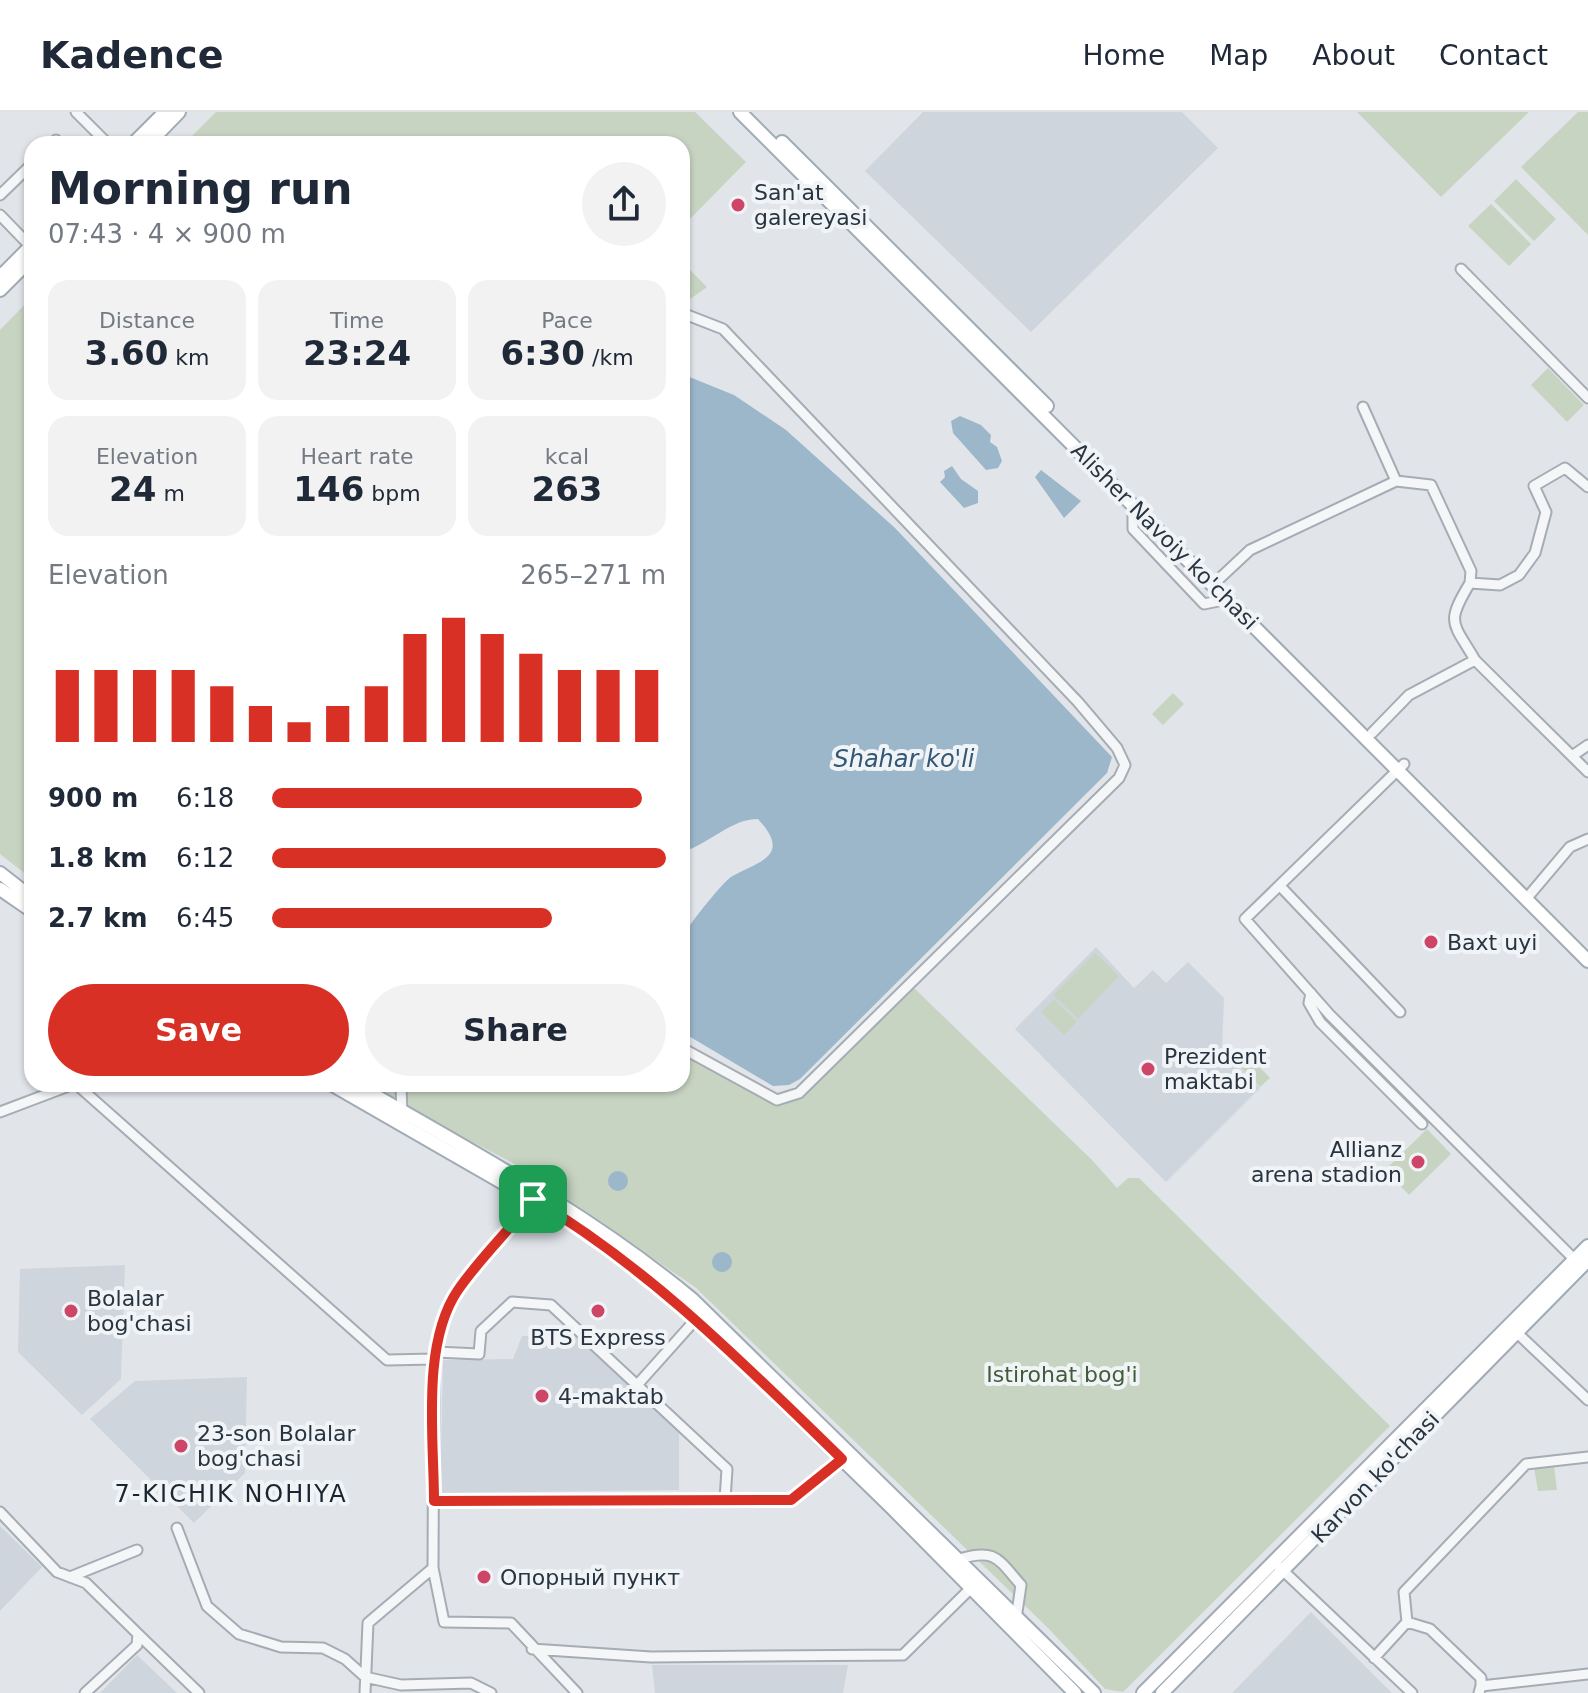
<!DOCTYPE html>
<html lang="en">
<head>
<meta charset="utf-8">
<style>
	:root { --surface:#fff; --page:#f2f2f3; --text:#1f2937; --muted:#747a83; --line:#e0e1e3; --accent:#d93025 }
	body { margin:0; font-family:"DejaVu Sans",sans-serif; background:var(--page); color:var(--text); height:100vh; display:flex; flex-direction:column; font-size:30px; white-space:nowrap }
	* { box-sizing:border-box; margin:0 }
	p { font-size:26px; color:var(--muted) }
	.icon { flex:none; width:44px; height:44px; fill:none; stroke:currentColor; stroke-width:2; stroke-linecap:round; stroke-linejoin:round }
	.map { position:relative; flex:1; overflow:hidden }
	.sheet { position:absolute; left:24px; top:24px; width:666px; height:956px; display:flex; flex-direction:column; background:var(--surface); border-radius:24px; box-shadow:0 2px 6px #0004 }
	.sheet>* { flex:none }
	.pin { position:absolute; display:grid; place-items:center; width:68px; height:68px; color:#fff; margin:-34px; border-radius:16px; box-shadow:0 4px 12px #0006 }
	.round { display:grid; place-items:center; flex:none; width:84px; height:84px; border-radius:42px; background:var(--page) }
	.summary { display:flex; align-items:center; justify-content:space-between; height:136px; padding:0 24px }
	h1 { font-size:44px; font-weight:800; line-height:60px }
	.figures { display:grid; grid-template-columns:repeat(3,1fr); gap:12px; height:136px; padding:8px 24px }
	.figures div { display:grid; align-content:center; border-radius:20px; background:var(--page); text-align:center }
	.figures b { font-size:34px; font-weight:800 }
	.figures small { font-size:22px; font-weight:400 }
	.figures p { font-size:22px }
	.chart { height:224px; padding:16px 24px }
	.chart p { display:flex; justify-content:space-between }
	.chart svg { width:100%; height:144px; margin-top:8px; stroke:var(--accent); stroke-width:6 }
	.cta { display:flex; gap:16px; margin-top:auto; padding:16px 24px }
	.cta a { flex:1; height:92px; border-radius:48px; background:var(--accent); color:#fff; font-size:32px; font-weight:800; line-height:92px; text-align:center }
	.cta a+a { background:var(--page); color:var(--text) }
	ul { padding:0 24px; list-style:none; font-size:26px }
	li { display:grid; grid-template-columns:128px 96px 1fr; align-items:center; height:60px }
	li i { height:20px; border-radius:10px; background:var(--accent) }
	header { display:flex; align-items:center; gap:48px; box-sizing:border-box; height:112px; padding:0 40px; background:var(--surface); border-bottom:2px solid var(--line) }
	header strong { font-size:38px }
	nav { display:flex; gap:44px; margin-inline-start:auto; font-size:28px }
	.map>svg:first-child { display:block }
	.built { fill:#cfd5dc }
	.green { fill:#c8d4c2 }
	.water { fill:#9cb6ca }
	.lines { fill:none; stroke-linecap:round; stroke-linejoin:round }
	.minor-casing { stroke:#a6acb4; stroke-width:13 }
	.major-casing { stroke:#a0abb5; stroke-width:16 }
	.minor { stroke:#f4f6f8; stroke-width:9 }
	.major { stroke:#fff; stroke-width:12 }
	.route-casing { stroke:#fff; stroke-width:16 }
	.route { stroke:#d93025; stroke-width:10 }
	.poi-dot { fill:#ce4667; stroke:#f1f4f7; stroke-width:3 }
	.labels { text-anchor:middle; stroke-width:8; stroke-linejoin:round; paint-order:stroke }
	.poi-label { font-size:22px; fill:#293441; stroke:#f1f4f7; text-anchor:start }
	.street-label { font-size:22px; fill:#293441; stroke:#f1f4f7 }
	.park-label { font-size:22px; fill:#415d37; stroke:#f1f4f7 }
	.water-label { font-size:24px; font-style:italic; fill:#335775; stroke:#f1f4f7 }
	.neighbourhood-label { font-size:24px; letter-spacing:2px; fill:#1b2532; stroke:#f1f4f7 }
</style>
</head>
<body>
<header>
<strong>Kadence</strong>
<nav><a>Home</a><a>Map</a><a>About</a><a>Contact</a></nav>
</header>
<div class="map">
<svg width="1588" height="1581" viewBox="0 0 1588 1581">
	<rect width="100%" height="100%" fill="#e1e5ea"/>
	<!-- built -->
	<path class="built" d="M923 0H1182L1218 36 1031 220 865 59Z
		M1096 835 1134 876 1153 858 1166 871 1188 850 1224 886 1222 938 1260 976 1166 1070 1015 917Z
		M125 1153 121 1267 82 1303 18 1240 20 1157Z
		M577 1223 679 1319V1378L440 1381 443 1248 513 1247 522 1224Z
		M247 1265 245 1361 194 1411 90 1307 135 1269Z
		M0 1414 42 1455 0 1499Z
		M1311 1500 1392 1581H1232Z
		M137 1543 177 1581H100Z
		M652 1553H848L843 1581H655Z"/>
	<!-- green -->
	<path class="green" d="M216 0H695L746 50 682 115V32H184Z
		M1357 0H1529L1441 85Z
		M1578 0H1588V123L1521 55Z
		M1516 67 1556 107 1534 129 1494 89Z
		M1491 92 1531 132 1509 154 1468 114Z
		M682 150 707 175 682 193Z
		M32 185V767L0 742V218Z
		M1548 256 1584 293 1567 310 1531 273Z
		M1173 581 1184 592 1163 613 1152 602Z
		M1095 841 1119 864 1078 907 1053 883Z
		M913 875 1092 1048 1117 1076 1128 1066H1139L1390 1314 1123 1580 1105 1577 1048 1516 695 1175 513 1051 361 972H682V940L781 994 795 988Z
		M1054 887 1077 910 1064 923 1041 900Z
		M1249 944 1270 966 1260 975 1239 954Z
		M1427 1017 1451 1042 1409 1083 1385 1058Z
		M1554 1354 1557 1378 1538 1379 1534 1356Z"/>
	<!-- water -->
	<path class="water" d="M682 262 734 283 786 318 895 416 1112 645 1107 661 800 967 789 973 773 974 682 920C682 893 676 852 682 827 684 818 723 770 731 765 758 749 793 745 758 707 732 707 712 729 688 738L682 734Z
		M960 304 981 313 991 323 990 330 997 335 1002 349 998 356 986 358 953 321 951 309Z
		M952 354 961 367 978 379V391L964 396 940 370 945 365 944 359Z
		M1041 358 1081 389 1064 406 1035 365Z
		M608 1069a10 10 0 1 1 20 0a10 10 0 1 1-20 0Z
		M712 1150a10 10 0 1 1 20 0a10 10 0 1 1-20 0Z"/>
	<g class="lines">
		<defs>
			<path id="minor" d="M76 0 108 32
				M52 32 56 28
				M0 83 32 52
				M0 103 32 136
				M1461 157 1588 286
				M682 201 723 217 1078 590 1117 636 1125 653 1119 666 799 981 777 988 682 936
				M1363 295 1396 369
				M1139 398 1133 404V417L1204 492 1228 487
				M1219 467 1250 438 1396 369 1431 373 1471 459 1470 471 1500 473 1519 463 1535 441 1546 400 1534 374 1565 356 1588 375
				M1475 548 1588 660
				M1372 621 1409 583 1475 548C1453 510 1445 512 1470 471
				M1572 644 1588 633
				M1404 652 1245 807 1330 903 1579 1152
				M1281 775 1400 900
				M1526 787 1570 735 1588 727
				M1311 881 1309 891 1320 910 1422 1012
				M76 972 387 1248 434 1247 444 1207 458 1178 535 1085
				M401 972 402 1004
				M0 1000 74 972
				M1514 1218 1588 1288
				M436 1240 479 1242 481 1219 512 1190 551 1193 727 1357 725 1388
				M638 1272 697 1206
				M434 1389 791 1388 842 1347
				M0 1400 57 1460 86 1471 138 1522 137 1533 85 1581
				M177 1416 207 1494 239 1522 281 1535 323 1536 345 1547 365 1565 401 1573 471 1571 491 1581
				M959 1447C996 1436 998 1447 1021 1473L1016 1507
				M1275 1451 1412 1581
				M433 1456 444 1510 511 1511 577 1581
				M70 1465 137 1438
				M1407 1510 1430 1517 1481 1566V1574
				M138 1522 199 1581
				M532 1537 651 1545 903 1543 971 1476
				M1374 1546 1407 1510 1404 1480 1526 1352 1588 1345
				M365 1581 368 1511 433 1456 434 1247
				M1479 1581 1481 1574 1588 1562"/>
			<path id="major" d="M740 0 1588 849
				M782 30 1047 294
				M133 32 165 0
				M148 32 179 0
				M0 165 32 133
				M0 178 32 146
				M0 761 32 786
				M0 777 32 799
				M331 972 576 1113 651 1169 697 1206 892 1396 1075 1581
				M355 972C471 1039 588 1101 692 1187L1094 1581
				M1143 1581 1588 1134
				M1162 1581 1588 1148"/>
		</defs>
		<!-- minor casing -->
		<use href="#minor" class="minor-casing"/>
		<!-- major casing -->
		<use href="#major" class="major-casing"/>
		<!-- minor -->
		<use href="#minor" class="minor"/>
		<!-- major -->
		<use href="#major" class="major"/>
	</g>
	<g class="lines">
		<defs>
			<path id="route" d="M533 1087C651 1157 745 1253 842 1347L791 1388 434 1389C434 1326 421 1232 458 1178 480 1146 510 1118 533 1087Z"/>
		</defs>
		<!-- route casing -->
		<use href="#route" class="route-casing"/>
		<!-- route -->
		<use href="#route" class="route"/>
	</g>
	<!-- markers -->
	<g class="poi-dot">
		<circle cx="738" cy="93" r="8"/>
		<circle cx="1431" cy="830" r="8"/>
		<circle cx="1148" cy="957" r="8"/>
		<circle cx="1418" cy="1050" r="8"/>
		<circle cx="71" cy="1199" r="8"/>
		<circle cx="598" cy="1199" r="8"/>
		<circle cx="542" cy="1284" r="8"/>
		<circle cx="181" cy="1334" r="8"/>
		<circle cx="484" cy="1465" r="8"/>
	</g>
	<g class="labels">
		<!-- poi labels -->
		<g class="poi-label">
			<text x="754" y="88">San'at<tspan x="754" dy="25">galereyasi</tspan></text>
			<text x="1447" y="838">Baxt uyi</text>
			<text x="1164" y="952">Prezident<tspan x="1164" dy="25">maktabi</tspan></text>
			<text x="1402" y="1045" text-anchor="end">Allianz<tspan x="1402" dy="25">arena stadion</tspan></text>
			<text x="87" y="1194">Bolalar<tspan x="87" dy="25">bog'chasi</tspan></text>
			<text x="598" y="1233" text-anchor="middle">BTS Express</text>
			<text x="558" y="1292">4-maktab</text>
			<text x="197" y="1329">23-son Bolalar<tspan x="197" dy="25">bog'chasi</tspan></text>
			<text x="500" y="1473">Опорный пункт</text>
		</g>
		<!-- street labels -->
		<g class="street-label">
			<text transform="translate(1165 424) rotate(45)" y="8">Alisher Navoiy ko'chasi</text>
			<text transform="translate(1375 1365) rotate(-46)" y="8">Karvon ko'chasi</text>
		</g>
		<!-- park labels -->
		<g class="park-label">
			<text x="1062" y="1270">Istirohat bog'i</text>
		</g>
		<!-- water labels -->
		<g class="water-label">
			<text x="904" y="655">Shahar ko'li</text>
		</g>
		<!-- neighbourhood labels -->
		<g class="neighbourhood-label">
			<text x="231" y="1390">7-KICHIK NOHIYA</text>
		</g>
	</g>
</svg>
<div class="pin" style="left:533px;top:1087px;background:#1e9e55"><svg class="icon" aria-label="arrive" viewBox="0 0 24 24"><path d="M6 21V4h12l-3 4 3 4H6"/></svg></div>
<section class="sheet">
<div class="summary"><div><h1>Morning run</h1><p>07:43 · 4 × 900 m</p></div><a class="round"><svg class="icon" aria-label="share" viewBox="0 0 24 24"><path d="M12 15V3M7 8l5-5 5 5M5 13v7h14v-7"/></svg></a></div>
<div class="figures">
<div><p>Distance</p><b>3.60<small> km</small></b></div>
<div><p>Time</p><b>23:24</b></div>
<div><p>Pace</p><b>6:30<small> /km</small></b></div>
</div>
<div class="figures">
<div><p>Elevation</p><b>24<small> m</small></b></div>
<div><p>Heart rate</p><b>146<small> bpm</small></b></div>
<div><p>kcal</p><b>263</b></div>
</div>
<div class="chart"><p><span>Elevation</span>265–271 m</p>
<svg viewBox="0 0 160 44" preserveAspectRatio="none"><path d="M5 44V22M15 44V22M25 44V22M35 44V22M45 44V27M55 44V33M65 44V38M75 44V33M85 44V27M95 44V11M105 44V6M115 44V11M125 44V17M135 44V22M145 44V22M155 44V22"/></svg>
</div>
<ul>
<li><b>900 m</b>6:18<i style="width:94%"></i></li>
<li><b>1.8 km</b>6:12<i style="width:100%"></i></li>
<li><b>2.7 km</b>6:45<i style="width:71%"></i></li>
</ul>
<div class="cta"><a>Save</a><a>Share</a></div>
</section>
</div>
</body>
</html>
